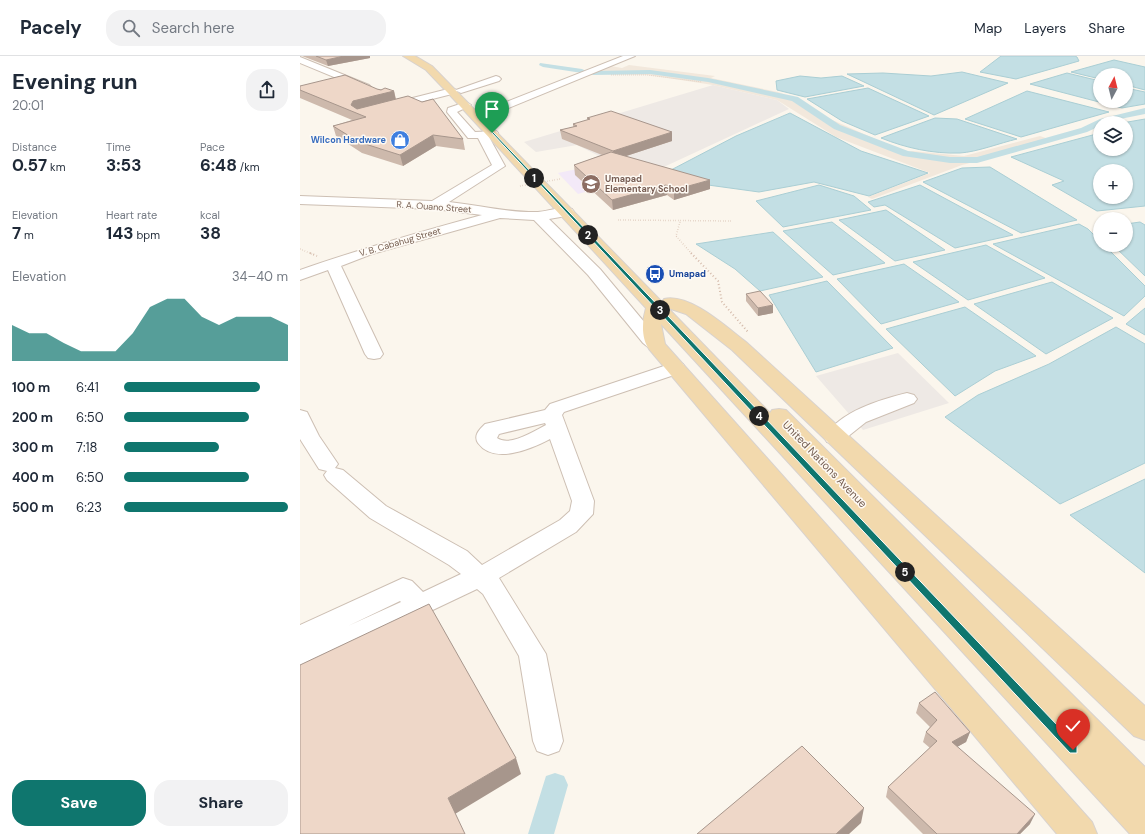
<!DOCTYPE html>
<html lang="en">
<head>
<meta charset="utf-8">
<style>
	:root { --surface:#fff; --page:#f2f2f3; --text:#1f2937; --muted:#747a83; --line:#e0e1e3; --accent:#0f766e }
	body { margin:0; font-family:"DM Sans",sans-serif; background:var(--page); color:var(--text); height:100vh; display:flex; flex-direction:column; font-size:15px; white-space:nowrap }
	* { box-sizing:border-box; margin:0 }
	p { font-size:13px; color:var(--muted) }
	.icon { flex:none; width:22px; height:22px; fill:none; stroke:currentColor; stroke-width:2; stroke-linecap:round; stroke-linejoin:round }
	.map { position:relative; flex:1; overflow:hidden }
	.panel { display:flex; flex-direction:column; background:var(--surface); width:300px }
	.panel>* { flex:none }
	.needle { width:26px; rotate:7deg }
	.buttons { position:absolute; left:793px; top:12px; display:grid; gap:8px }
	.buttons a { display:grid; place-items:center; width:40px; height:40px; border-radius:50%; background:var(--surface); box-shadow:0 1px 3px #0004; font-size:20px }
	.pin { position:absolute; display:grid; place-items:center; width:34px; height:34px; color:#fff; margin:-41px -17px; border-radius:50% 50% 50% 0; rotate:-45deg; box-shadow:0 0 4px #0007 }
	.pin .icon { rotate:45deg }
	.km { position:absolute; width:20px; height:20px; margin:-10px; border-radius:50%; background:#222; color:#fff; font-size:11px; line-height:20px; text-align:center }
	.round { display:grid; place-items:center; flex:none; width:42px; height:42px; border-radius:16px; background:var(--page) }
	.summary { display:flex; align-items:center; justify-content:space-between; height:68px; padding:0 12px }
	h1 { font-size:22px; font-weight:700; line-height:30px }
	.stats { display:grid; grid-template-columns:repeat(3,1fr); gap:6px; height:68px; padding:4px 12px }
	.stats div { display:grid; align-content:center }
	.stats b { font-size:17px; font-weight:700 }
	.stats small { font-size:11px; font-weight:400 }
	.stats p { font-size:11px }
	.chart { height:112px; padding:8px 12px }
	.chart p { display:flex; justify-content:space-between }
	.chart svg { width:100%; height:72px; margin-top:4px; fill:var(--accent); opacity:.7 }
	.cta { display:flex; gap:8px; margin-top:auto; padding:8px 12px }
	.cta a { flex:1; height:46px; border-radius:16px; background:var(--accent); color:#fff; font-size:16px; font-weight:700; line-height:46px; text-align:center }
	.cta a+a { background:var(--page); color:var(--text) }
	ul { padding:0 12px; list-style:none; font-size:13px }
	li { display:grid; grid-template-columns:64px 48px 1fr; align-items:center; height:30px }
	li i { height:10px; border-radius:5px; background:var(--accent) }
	header { display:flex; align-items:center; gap:24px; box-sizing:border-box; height:56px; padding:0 20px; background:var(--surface); border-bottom:1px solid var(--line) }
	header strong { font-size:19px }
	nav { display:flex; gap:22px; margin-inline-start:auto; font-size:14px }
	.search { width:280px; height:36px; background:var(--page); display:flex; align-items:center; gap:10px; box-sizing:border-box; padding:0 14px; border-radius:16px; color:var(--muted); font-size:15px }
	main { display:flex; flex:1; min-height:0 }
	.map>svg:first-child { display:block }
	.residential { fill:#f2e8dc }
	.industrial { fill:#eee9e5 }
	.education { fill:#f3e9f8 }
	.water { fill:#c3dfe4; stroke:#aaced4; fill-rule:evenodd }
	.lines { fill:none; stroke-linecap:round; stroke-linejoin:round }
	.canal { fill:#c3dfe4; fill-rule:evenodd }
	.minor-casing { stroke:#cdbfb3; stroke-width:2 }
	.major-casing { stroke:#d8d2ce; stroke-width:2 }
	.path-far2 { stroke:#d4baaa; stroke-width:1; stroke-dasharray:0.5 1.5; stroke-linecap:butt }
	.path-far1 { stroke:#d4baaa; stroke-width:1.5; stroke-dasharray:0.5 2; stroke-linecap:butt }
	.path { stroke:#d4baaa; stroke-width:2; stroke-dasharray:1 2.5; stroke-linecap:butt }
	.minor { fill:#fff; fill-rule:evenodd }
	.major { fill:#f2d9ad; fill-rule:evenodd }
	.path-bridge { stroke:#d4baaa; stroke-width:1.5; stroke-dasharray:0.5 2; stroke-linecap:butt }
	.wall { fill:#cdb9ac }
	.shaded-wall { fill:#a7968c }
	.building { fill:#eed7c8; stroke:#a7968c }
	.route { fill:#0f766e; stroke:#fff }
	.labels { text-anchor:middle; stroke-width:3; stroke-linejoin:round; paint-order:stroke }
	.far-shop-label { font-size:9px; font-weight:bold; fill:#366cbe; stroke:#fefaf4; text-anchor:end }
	.far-education-label { font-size:9px; font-weight:bold; fill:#785e54; stroke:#fefaf4; text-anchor:start }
	.far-street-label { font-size:9px; fill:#755e51; stroke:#fefaf4 }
	.far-transit-label { font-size:9px; font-weight:bold; fill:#164399; stroke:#fefaf4; text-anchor:start }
	.street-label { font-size:11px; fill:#755e51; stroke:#fefaf4 }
</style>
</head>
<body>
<header>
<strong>Pacely</strong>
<div class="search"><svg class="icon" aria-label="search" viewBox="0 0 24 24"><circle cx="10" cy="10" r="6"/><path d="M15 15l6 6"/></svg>Search here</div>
<nav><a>Map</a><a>Layers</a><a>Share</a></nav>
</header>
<main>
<section class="panel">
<div class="summary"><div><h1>Evening run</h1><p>20:01</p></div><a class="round"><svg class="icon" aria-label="share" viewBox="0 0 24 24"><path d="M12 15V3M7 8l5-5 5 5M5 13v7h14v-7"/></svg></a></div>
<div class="stats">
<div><p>Distance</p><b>0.57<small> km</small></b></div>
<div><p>Time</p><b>3:53</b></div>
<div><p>Pace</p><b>6:48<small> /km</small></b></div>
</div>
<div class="stats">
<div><p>Elevation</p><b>7<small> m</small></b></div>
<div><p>Heart rate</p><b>143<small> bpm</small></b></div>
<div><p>kcal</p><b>38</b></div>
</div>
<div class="chart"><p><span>Elevation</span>34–40 m</p>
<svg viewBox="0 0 160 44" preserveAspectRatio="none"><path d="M0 44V22L10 27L20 27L30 33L40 38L50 38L60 38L70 27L80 11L90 6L100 6L110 17L120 22L130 17L140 17L150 17L160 22V44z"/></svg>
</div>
<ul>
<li><b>100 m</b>6:41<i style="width:83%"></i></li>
<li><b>200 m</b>6:50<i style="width:76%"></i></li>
<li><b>300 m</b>7:18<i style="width:58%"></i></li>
<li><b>400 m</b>6:50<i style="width:76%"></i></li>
<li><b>500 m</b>6:23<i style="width:100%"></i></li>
</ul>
<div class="cta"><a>Save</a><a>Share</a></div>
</section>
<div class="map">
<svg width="845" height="778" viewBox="0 0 845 778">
	<rect width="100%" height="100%" fill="#fbf6ed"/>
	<!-- residential -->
	<path class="residential" d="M329 9 415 20 411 22 478 36 500 44 521 59 607 97 612 95 664 100 740 80 754 85 662 109 572 143 568 141 630 117 536 81 477 44 413 29 348 19 292 18 310 10 322 12Z"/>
	<!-- industrial -->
	<path class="industrial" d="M413 29 477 44 489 53 353 116 311 106 277 89 236 96 224 86Z
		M598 297 649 347 563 374 516 320Z"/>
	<!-- education -->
	<path class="education" d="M311 106 353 116 278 138 258 117Z"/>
	<!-- water -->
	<path class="water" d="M701 0H775L777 1 779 5 716 23 680 16Z
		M814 4 845 11V34L826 29V19H800V23L771 16Z
		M662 16 708 27 634 59 547 18 583 17 631 20Z
		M767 17 800 25V45H826V32L845 36V48L822 52 730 28Z
		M500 20 521 22 542 20 564 30 505 41 477 34 476 25Z
		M568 32 629 60 575 79 542 65 507 43Z
		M727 35 809 56 721 81 665 63Z
		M490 57 561 95 628 117 569 140 514 126 459 136 408 129 371 114 436 80Z
		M635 62 657 63 717 83C700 87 677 96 660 97 633 98 606 92 581 82Z
		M845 63V150L797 155 752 129 764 125 711 101 800 77V93H826V67H822ZM800 115H826V141H800Z
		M690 111 777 164 721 177 623 126 662 112Z
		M519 129 554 140 571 154 483 171 456 145Z
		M620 129 713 179 655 192 585 149 574 151 568 146Z
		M586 154 645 194 595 205 539 164Z
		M532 166 585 207 533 219 483 175Z
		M840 166 845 169V220L813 189H826V168Z
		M779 168 788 173 800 185V189H804L845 230V240L824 260 693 188Z
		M473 176 523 221 460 235 435 213 396 188Z
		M686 189 745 222 668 244 613 206Z
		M604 208 659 246 581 268 537 223Z
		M527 225 593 292 516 316 469 239Z
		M752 226 813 262 746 298 674 248Z
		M665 251 736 300 695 315 655 340 586 273Z
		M845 252V279L826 268Z
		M816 271 845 288V407L760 448 645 361 678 339 749 308Z
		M845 423V517L770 459Z"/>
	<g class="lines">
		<!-- canal -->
		<path class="canal" d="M240 7 282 13 286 15 282 17 243 11 239 9Z
			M350 14 408 22 498 41 540 69 608 95 650 101H677L781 72 800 63 845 52V58L800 67V70L787 76 677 107H650L603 100 534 73 492 45 408 26 350 18 293 19 289 17 293 15Z
			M255 717 264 720 268 729 254 778H228L246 720Z"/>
		<defs>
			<path id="minor" d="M323 0H335L189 60 185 61 180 58 181 56Z
				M0 1 69 29 71 31 66 34 63 33 0 7Z
				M196 20 199 21 201 23 199 25 161 37 157 35 156 37 89 54 84 51 85 49 152 32 156 34Z
				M166 46 171 49 157 56 175 76 196 75 198 77 196 79 189 81 205 110 149 146C179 149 208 157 238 156 249 155 261 150 272 153L274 156 272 159 249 163 300 213 355 279 365 289 362 293C353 295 350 293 343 287L288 219 234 164 200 162 72 198 41 210 83 298 80 302 74 303 68 302 65 298 28 214 0 224V214C60 193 120 176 182 159L135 153 0 148V140L132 145 192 109 178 82H168L147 56 148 52Z
				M376 306 383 308 385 312 383 316 264 356 262 359 294 445 293 458 276 476 199 522 246 598 263 685 259 695 248 699 237 695 233 685 219 600 183 538 177 533 0 617V569L103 522 112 525 123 536 161 518 149 509 70 462 27 424 24 419 27 415 19 413 0 383V354L7 356 19 380 38 408 35 412 43 414 86 450 167 495 182 509 260 464 270 455 272 445 250 383C231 393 194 409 178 387 173 379 180 373 185 368L245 354 250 348ZM245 367 246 369C234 375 210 391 197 382L199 378ZM100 545 101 546 48 570Z
				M607 337 614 339 617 343 614 347 566 366 541 386 534 388 527 386 524 381C541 355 579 344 607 337Z"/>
			<path id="major" d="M103 0H115L132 10 362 246 364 243C390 237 426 271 446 286L845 650V684L834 680 432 294 386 258 368 252 470 357 472 354 479 353 486 354 845 711V778H830L361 268 365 288 792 766 797 778H757L349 293C341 282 342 265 346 252L148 37 126 14Z"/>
		</defs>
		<!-- minor casing -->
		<use href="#minor" class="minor-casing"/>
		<!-- major casing -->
		<use href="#major" class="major-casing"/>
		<!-- path-far2 -->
		<path class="path-far2" d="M311 19H347L402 26"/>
		<!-- path-far1 -->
		<path class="path-far1" d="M318 164 432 165
			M380 166 376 180 392 198
			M0 193 12 198"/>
		<!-- path -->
		<path class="path" d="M10 197 17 200
			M391 197 418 225 422 246 448 276"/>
		<!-- minor -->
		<use href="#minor" class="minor"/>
		<!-- major -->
		<use href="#major" class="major"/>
		<!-- path-bridge -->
		<path class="path-bridge" d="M220 130 260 123"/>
	</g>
	<!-- wall -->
	<path class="wall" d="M2 0H70V2L28 10Z
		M0 30 77 33 94 35 96 43 163 83 165 94 136 90 103 110 62 97 36 80 33 70 52 64 0 42Z
		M287 62 372 85 326 100 410 133 374 144 367 139 313 154 275 119 274 109 302 99 262 83 260 74 273 71V68L288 64Z
		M446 238 473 257 458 260 446 245Z
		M619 647 670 676 666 686 657 691 730 768 720 778H623L586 741 588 731 630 692 623 686 626 676 630 671 616 657Z"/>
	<!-- shaded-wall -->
	<path class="shaded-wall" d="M44 0H70V2L28 10 26 4Z
		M94 35 96 45 55 56 51 49 53 45Z
		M372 76V85L314 104 313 95Z
		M133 79 136 90 103 110 100 99Z
		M410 124V133L374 144V134Z
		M366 129 367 139 313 154 312 144Z
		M473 249V257L458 260V252Z
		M670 676 666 686 648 696 652 686Z
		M216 702 221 718 155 758 148 742Z
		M564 752 561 767 549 778H536Z
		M735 758 730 768 720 778H717Z"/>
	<!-- building -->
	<path class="building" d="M16 0H44L26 4Z
		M45 19 77 33 81 34 85 32 94 35 53 45 51 49 57 53 108 40 122 46 133 43 163 83 133 79 100 99 59 86 33 70 66 61 0 34V30Z
		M311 55 372 76 313 95 260 74 277 70 273 68 290 63 287 62Z
		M311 96 410 124 374 134 366 129 312 144 274 109Z
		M460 235 473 249 458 252 446 238Z
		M129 548 216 702 148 742 165 778H0V609Z
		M635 636 670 676 652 686 735 758 717 778H637L588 731 637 685 626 676 637 664 619 647Z
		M502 690 564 752 536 778H397Z"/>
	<!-- route -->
	<path class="route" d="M191 76H193L777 690V697H770Z"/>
	<!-- icons -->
	<defs>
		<symbol id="shop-disc" viewBox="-11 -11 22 22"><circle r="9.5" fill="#3f7fe0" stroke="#fefaf4"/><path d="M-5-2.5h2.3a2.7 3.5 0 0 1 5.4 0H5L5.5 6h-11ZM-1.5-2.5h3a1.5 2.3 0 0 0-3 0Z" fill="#fff"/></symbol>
		<symbol id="school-disc" viewBox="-11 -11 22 22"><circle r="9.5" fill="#8d6e63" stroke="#fefaf4"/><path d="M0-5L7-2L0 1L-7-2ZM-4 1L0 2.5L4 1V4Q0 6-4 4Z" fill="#fff"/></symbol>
		<symbol id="bus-disc" viewBox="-11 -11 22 22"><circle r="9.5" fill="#1a4fb4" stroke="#fefaf4"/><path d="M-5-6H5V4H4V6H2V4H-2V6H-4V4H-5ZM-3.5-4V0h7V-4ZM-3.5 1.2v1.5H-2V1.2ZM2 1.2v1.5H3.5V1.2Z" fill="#fff"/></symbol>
	</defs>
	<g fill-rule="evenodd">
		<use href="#shop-disc" x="89" y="73" width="22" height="22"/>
		<use href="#school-disc" x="280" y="117" width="22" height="22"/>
		<use href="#bus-disc" x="344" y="207" width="22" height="22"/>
	</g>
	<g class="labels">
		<!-- far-shop labels -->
		<g class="far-shop-label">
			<text x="86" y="87">Wilcon Hardware</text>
		</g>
		<!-- far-education labels -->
		<g class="far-education-label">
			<text x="305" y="126">Umapad<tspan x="305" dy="10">Elementary School</tspan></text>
		</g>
		<!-- far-street labels -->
		<g class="far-street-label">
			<text transform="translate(134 151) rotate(4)" y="3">R. A. Ouano Street</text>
			<text transform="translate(100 186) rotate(-16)" y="3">V. B. Cabahug Street</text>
		</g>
		<!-- far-transit labels -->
		<g class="far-transit-label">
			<text x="369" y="221">Umapad</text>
		</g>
		<!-- street labels -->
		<g class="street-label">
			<text transform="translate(525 408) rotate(46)" y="4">United Nations Avenue</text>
		</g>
	</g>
</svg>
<div class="buttons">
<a><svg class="needle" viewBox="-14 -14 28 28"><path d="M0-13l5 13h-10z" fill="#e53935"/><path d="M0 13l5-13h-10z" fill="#747a83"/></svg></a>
<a><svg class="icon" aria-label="layers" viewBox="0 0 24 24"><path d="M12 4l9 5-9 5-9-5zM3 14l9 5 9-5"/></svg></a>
<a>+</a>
<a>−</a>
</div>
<div class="pin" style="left:192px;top:77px;background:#1e9e55"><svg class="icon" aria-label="arrive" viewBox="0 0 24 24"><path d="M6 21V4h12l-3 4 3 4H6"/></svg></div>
<div class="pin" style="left:773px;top:694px;background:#d93025"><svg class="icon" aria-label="check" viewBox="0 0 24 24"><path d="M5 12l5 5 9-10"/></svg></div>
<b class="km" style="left:234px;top:122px">1</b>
<b class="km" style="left:288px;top:179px">2</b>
<b class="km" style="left:360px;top:254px">3</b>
<b class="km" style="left:459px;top:360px">4</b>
<b class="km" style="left:605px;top:516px">5</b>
</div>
</main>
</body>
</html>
